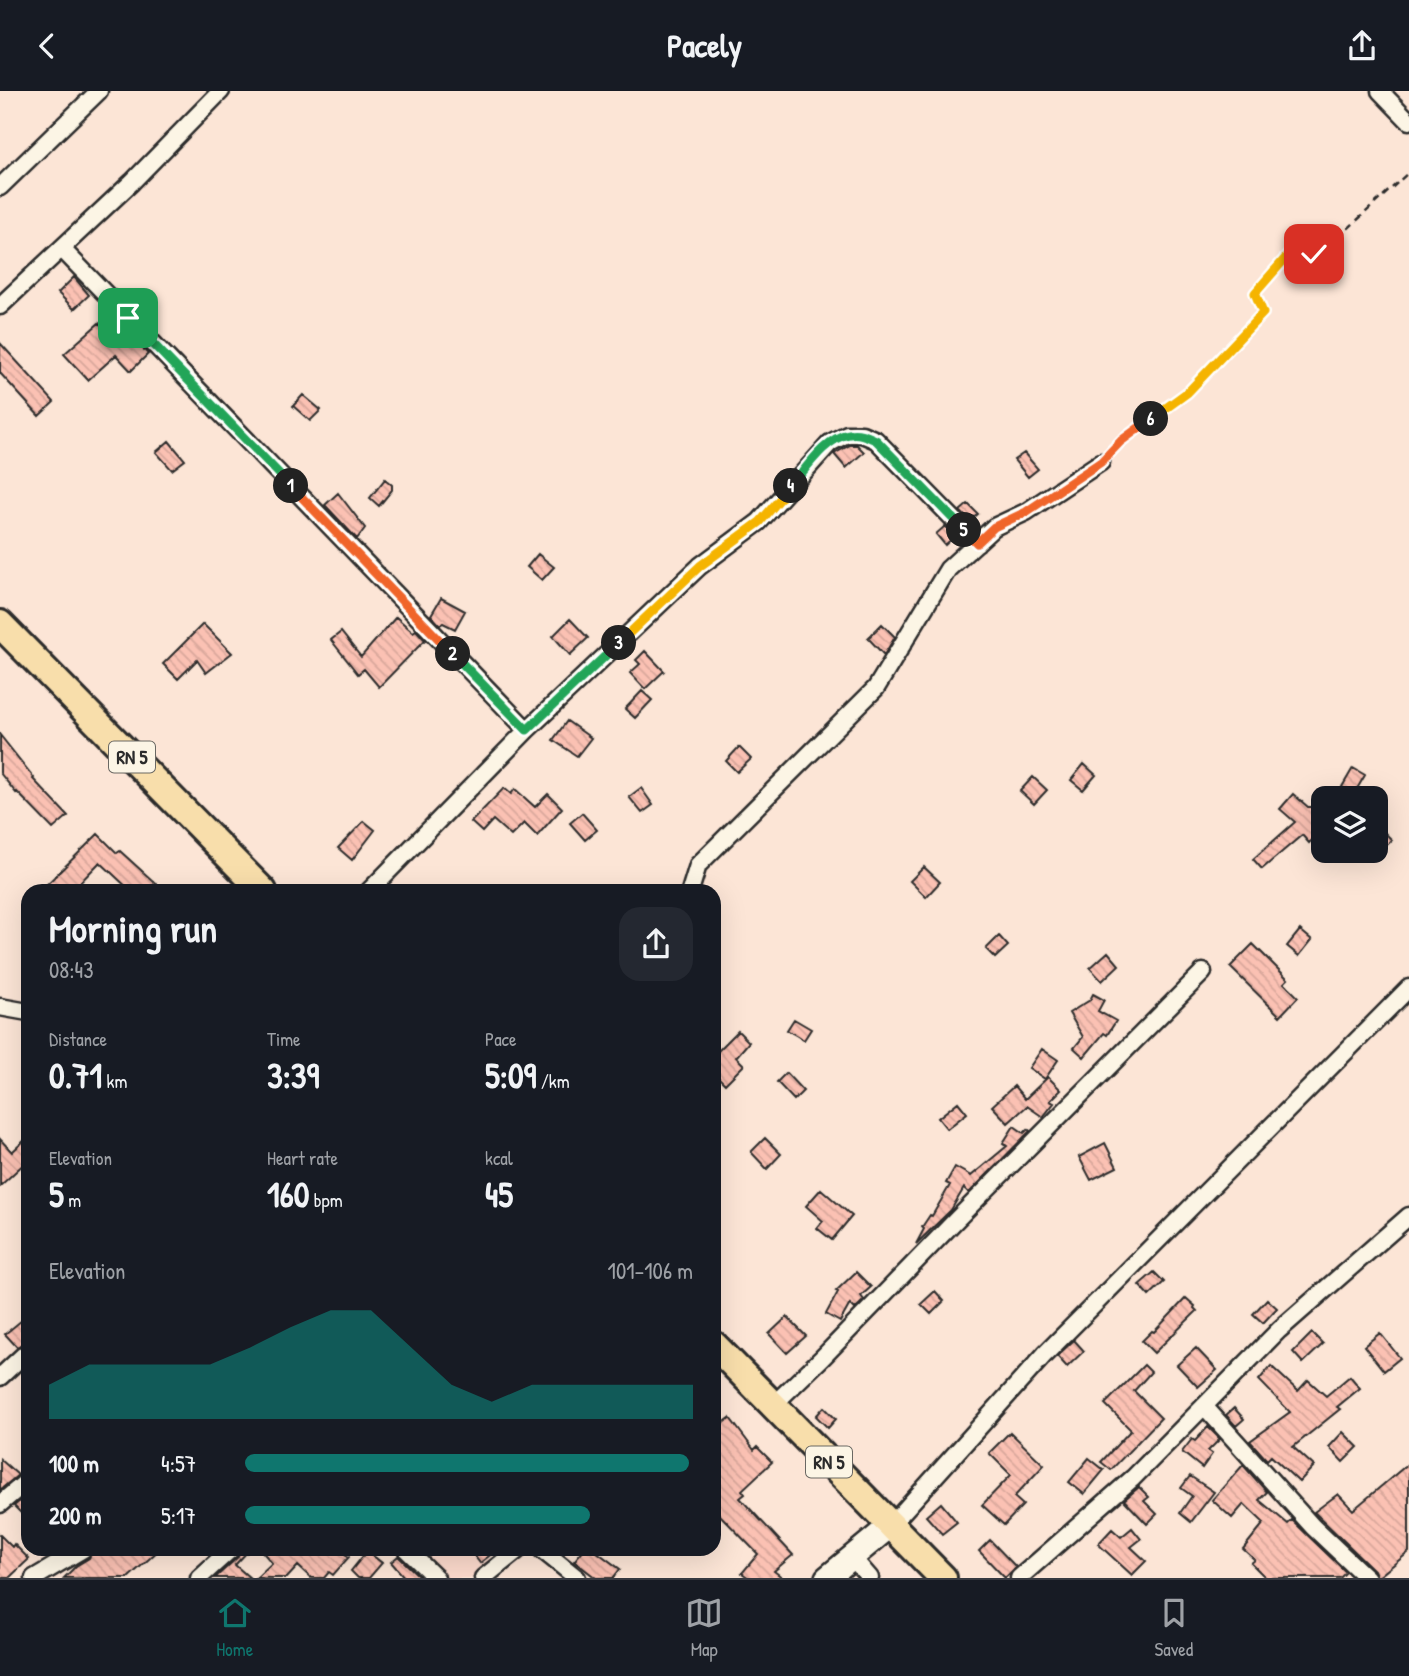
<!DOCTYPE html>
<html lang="en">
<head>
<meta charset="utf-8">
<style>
	:root { --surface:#171b24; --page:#242831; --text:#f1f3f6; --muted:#9ea1a6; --line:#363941; --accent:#0f766e }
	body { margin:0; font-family:"Patrick Hand",sans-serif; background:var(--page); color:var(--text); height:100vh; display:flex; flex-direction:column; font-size:26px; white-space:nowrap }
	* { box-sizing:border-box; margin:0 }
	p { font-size:23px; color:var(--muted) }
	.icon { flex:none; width:38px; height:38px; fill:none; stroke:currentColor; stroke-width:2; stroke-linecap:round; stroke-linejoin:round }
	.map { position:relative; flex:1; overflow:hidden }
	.panel { position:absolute; left:21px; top:793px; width:700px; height:672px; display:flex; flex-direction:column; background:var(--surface); border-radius:21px; box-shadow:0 7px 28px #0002 }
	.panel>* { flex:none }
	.controls { position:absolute; left:1311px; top:695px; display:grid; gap:14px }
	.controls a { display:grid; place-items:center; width:77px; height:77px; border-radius:14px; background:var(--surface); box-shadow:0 7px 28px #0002; font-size:35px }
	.pin { position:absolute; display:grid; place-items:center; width:60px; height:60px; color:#fff; margin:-30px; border-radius:14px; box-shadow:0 4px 10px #0006 }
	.km { position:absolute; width:35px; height:35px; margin:-18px; border-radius:50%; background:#222; color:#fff; font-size:19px; line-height:35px; text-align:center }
	.round { display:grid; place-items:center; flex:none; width:74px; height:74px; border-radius:21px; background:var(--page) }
	.headline { display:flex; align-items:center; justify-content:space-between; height:119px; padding:0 28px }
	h1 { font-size:38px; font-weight:700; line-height:52px }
	.stats { display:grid; grid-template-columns:repeat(3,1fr); gap:10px; height:119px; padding:7px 28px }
	.stats div { display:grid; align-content:center }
	.stats b { font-size:35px; font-weight:700 }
	.stats small { font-size:19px; font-weight:400 }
	.stats p { font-size:19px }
	.chart { height:196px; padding:14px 28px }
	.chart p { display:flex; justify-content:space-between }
	.chart svg { width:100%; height:126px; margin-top:7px; fill:var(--accent); opacity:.7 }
	ul { padding:0 28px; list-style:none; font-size:23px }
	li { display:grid; grid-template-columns:112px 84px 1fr; align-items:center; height:52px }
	li i { height:18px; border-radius:9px; background:var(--accent) }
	header { display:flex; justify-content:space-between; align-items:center; height:91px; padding:0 28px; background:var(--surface); font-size:32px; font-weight:700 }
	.menu { display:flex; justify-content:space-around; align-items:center; height:98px; border-top:2px solid var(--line); background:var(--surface); font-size:19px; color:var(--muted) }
	.menu a { display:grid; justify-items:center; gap:4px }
	.menu .on { color:var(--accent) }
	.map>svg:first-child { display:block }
	.built { fill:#fcdacc }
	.building { fill:url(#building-back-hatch); stroke:#2b2b2b; stroke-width:2 }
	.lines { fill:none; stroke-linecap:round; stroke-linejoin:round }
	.street-casing { stroke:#2b2b2b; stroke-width:21 }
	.secondary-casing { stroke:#2b2b2b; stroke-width:28 }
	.primary-casing { stroke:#2b2b2b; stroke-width:32 }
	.path { stroke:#2b2b2b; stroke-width:2.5; stroke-dasharray:7 5; stroke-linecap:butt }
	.street { stroke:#fcf5e5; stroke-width:16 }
	.secondary { stroke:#fcf5e5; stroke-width:23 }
	.primary { stroke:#f8deab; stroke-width:26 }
	.split-1-casing { stroke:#fff; stroke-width:14 }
	.split-2-casing { stroke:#fff; stroke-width:14 }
	.split-3-casing { stroke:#fff; stroke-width:14 }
	.split-4-casing { stroke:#fff; stroke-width:14 }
	.split-5-casing { stroke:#fff; stroke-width:14 }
	.split-6-casing { stroke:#fff; stroke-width:14 }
	.split-7-casing { stroke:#fff; stroke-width:14 }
	.split-1 { stroke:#22a559; stroke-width:9 }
	.split-2 { stroke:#f0652b; stroke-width:9 }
	.split-3 { stroke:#22a559; stroke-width:9 }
	.split-4 { stroke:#f5b400; stroke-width:9 }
	.split-5 { stroke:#22a559; stroke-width:9 }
	.split-6 { stroke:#f0652b; stroke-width:9 }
	.split-7 { stroke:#f5b400; stroke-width:9 }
	.labels { text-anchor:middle; stroke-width:5; stroke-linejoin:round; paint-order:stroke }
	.shield { fill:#fcf5e5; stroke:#6a6863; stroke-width:2 }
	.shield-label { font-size:19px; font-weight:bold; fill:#2b2b2b }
</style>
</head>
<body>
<header><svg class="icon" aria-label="back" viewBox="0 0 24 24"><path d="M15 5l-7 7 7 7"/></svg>Pacely<svg class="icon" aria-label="share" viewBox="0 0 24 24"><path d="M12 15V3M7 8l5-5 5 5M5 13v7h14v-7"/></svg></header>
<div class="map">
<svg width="1409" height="1487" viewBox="0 0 1409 1487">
	<defs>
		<pattern id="building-back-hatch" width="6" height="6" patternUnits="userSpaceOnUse" patternTransform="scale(1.75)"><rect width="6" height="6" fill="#fbc1b3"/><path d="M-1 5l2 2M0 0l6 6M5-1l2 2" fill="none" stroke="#d7a69a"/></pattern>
	</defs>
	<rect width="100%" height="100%" fill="#fce5d6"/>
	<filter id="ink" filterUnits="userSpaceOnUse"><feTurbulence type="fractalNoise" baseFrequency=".0143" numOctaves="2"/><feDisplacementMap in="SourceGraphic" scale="14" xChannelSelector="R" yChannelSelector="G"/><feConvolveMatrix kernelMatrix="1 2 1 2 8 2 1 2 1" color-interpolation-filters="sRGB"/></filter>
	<g filter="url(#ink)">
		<!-- built -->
		<path class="built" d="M406 1458H482L494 1473 475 1487H436Z"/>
		<!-- building -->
		<path class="building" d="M74 186 89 204 74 218 58 202Z
			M118 231 148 263 131 280 116 264 88 289 64 263 99 232 107 241Z
			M0 252 54 311 39 325 0 282Z
			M303 304 321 319 310 330 293 315Z
			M169 350 185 369 172 379 156 361Z
			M850 354H857L864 361 846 377 834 363Z
			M1024 362 1038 378 1028 386 1014 369Z
			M385 388 392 394V399L379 415 370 407Z
			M338 402 365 437 357 448 325 414Z
			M968 413 978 423 970 430 960 420Z
			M945 435 955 445 945 454 936 443Z
			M538 463 554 476 542 489 527 476Z
			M441 507 465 520 455 538 443 532 440 534 431 524Z
			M396 526 413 541 416 539 425 549 379 596 364 578 358 583 331 549 341 541 361 566Z
			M570 528 588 547 570 564 553 545Z
			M203 533 232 562 206 582 197 569 178 588 163 573Z
			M882 533 895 546 884 564 868 547Z
			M645 560 664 580 645 598 630 582 640 573 636 569Z
			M642 600 652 609 635 627 625 618Z
			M567 630 591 647 577 665 553 649Z
			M0 644 34 687 33 688 68 725 53 738 17 701 16 702 0 682Z
			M739 656 751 668 737 681 726 670Z
			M1084 673 1096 684 1083 699 1071 689Z
			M1353 677 1365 684 1354 703 1342 696Z
			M1033 686 1047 699 1034 713 1020 700Z
			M504 697 511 703 515 698 535 716 548 703 562 717 537 745 524 732 511 745 493 729 482 741 471 731Z
			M641 697 653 714 642 722 629 706Z
			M1293 703 1308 716H1312L1323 727V739L1309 752 1302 744 1262 778 1253 768 1295 731 1280 718Z
			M582 722 597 739 585 749 570 732Z
			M364 730 375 739 352 769 338 757Z
			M1382 739 1392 749 1376 764V745Z
			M98 743 117 762 120 760 164 800H131L100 771 72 800H40Z
			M924 776 940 791 926 806 910 790Z
			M1300 839 1312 849 1299 865 1287 855Z
			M999 845 1008 855 995 867 986 858Z
			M1253 853 1288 888 1284 892 1298 906 1280 925 1230 876Z
			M1108 861 1119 874 1102 890 1090 877Z
			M1093 903 1104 909 1098 920 1116 930 1107 944 1104 942 1084 966 1074 957 1083 946 1069 922 1090 909Z
			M794 928 811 938 804 949 787 939Z
			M738 940 749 951 736 966 744 974 725 993 714 982V964Z
			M1042 958 1058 969 1045 988 1029 977Z
			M786 982 803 1000 794 1009 777 991Z
			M1048 986 1061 999 1050 1010 1054 1012 1043 1026 1027 1015 1008 1032 992 1015 1014 995 1025 1008Z
			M958 1011 967 1022 947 1038 938 1027Z
			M1014 1035 1024 1042 1028 1038 1030 1040 969 1102 964 1097 951 1119 916 1153 924 1138 922 1136 930 1124 932 1125 950 1094 946 1092 955 1076 971 1085 1007 1055 1003 1052Z
			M28 1046V1069L0 1095V1048L12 1061Z
			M765 1047 781 1063 767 1078 751 1061Z
			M1105 1052 1117 1076 1091 1089 1079 1066Z
			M821 1098 852 1125 832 1149 817 1137 823 1130 806 1115Z
			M856 1181 871 1196 861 1205 864 1209 855 1218 850 1213 840 1231 826 1223 838 1201 836 1200Z
			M1154 1181 1164 1191 1149 1205 1139 1194Z
			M935 1200 944 1210 931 1223 921 1213Z
			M1186 1207 1195 1215 1194 1217 1197 1220 1154 1262 1142 1250 1152 1240 1154 1241Z
			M1267 1208 1277 1217 1263 1232 1253 1223Z
			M28 1224V1250L17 1256 5 1243Z
			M787 1226 806 1245 787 1262 769 1243Z
			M1312 1242 1323 1253 1303 1272 1293 1261Z
			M1380 1242 1400 1267 1384 1280 1364 1255Z
			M1074 1249 1084 1260 1067 1276 1057 1265Z
			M1196 1257 1217 1279 1198 1296 1177 1274Z
			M1144 1274 1151 1281 1134 1300 1161 1327 1111 1379 1101 1371 1131 1339 1105 1313Z
			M1271 1275 1298 1300 1308 1289 1326 1305 1350 1285 1360 1297 1337 1316 1340 1318 1293 1356 1314 1375 1299 1391 1271 1365 1267 1369 1250 1350 1290 1321 1259 1289Z
			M824 1316 836 1328 828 1337 816 1325Z
			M1234 1317 1244 1328 1236 1335 1226 1324Z
			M730 1327 754 1359 757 1356 772 1371 742 1399 745 1403 740 1407 793 1464 774 1480 783 1487H749L742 1482 758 1463 714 1418V1339Z
			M1208 1336 1220 1348 1208 1360 1212 1363 1202 1377 1182 1361 1192 1348 1195 1350Z
			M1010 1341 1044 1374 1014 1406 1023 1414 1004 1434 982 1414 1011 1384 989 1362Z
			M1343 1341 1358 1356 1343 1371 1329 1356Z
			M1089 1367 1104 1379 1084 1403 1069 1391Z
			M0 1368 18 1384 0 1399Z
			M1409 1372V1461L1377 1487 1374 1479 1314 1421 1338 1403 1353 1419Z
			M1243 1374 1267 1401 1259 1409 1288 1433 1292 1429 1346 1481 1340 1487H1266L1251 1472 1255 1469 1243 1458 1264 1432 1244 1413 1232 1427 1212 1409Z
			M1190 1385 1214 1401 1191 1431 1180 1422 1192 1405 1181 1397Z
			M1139 1396 1149 1406 1144 1410 1157 1423 1147 1433 1124 1409Z
			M28 1403V1429L14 1415Z
			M941 1412 957 1431 942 1443 926 1425Z
			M1132 1437 1141 1448 1131 1456 1146 1470 1132 1484 1098 1453 1112 1438 1121 1446Z
			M0 1444 12 1456 14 1453 29 1468 9 1487H0Z
			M990 1449 1016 1476 1005 1487 979 1460Z
			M93 1458H160L128 1487H64L76 1475 89 1467Z
			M241 1458H250L235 1474 250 1487H215L238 1466Z
			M260 1458H338L349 1466 333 1484 329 1481 324 1487H311L298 1475 287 1487H256L272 1472Z
			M469 1458H498L480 1472Z
			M584 1458H593L620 1478 613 1487H596L574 1470Z
			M367 1460 382 1472 369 1487H358L351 1480Z
			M398 1465 399 1466 421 1487H405L391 1471Z"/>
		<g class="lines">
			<defs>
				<path id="street" d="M1380 0 1409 30
					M0 96 99 0
					M62 158 527 639
					M0 215 132 91 221 0
					M369 800 527 639 700 475 759 431 830 352 847 343H862L876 349 977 452
					M690 800 698 774 876 597 948 478 994 436 1026 421 1101 371
					M0 916 28 921
					M0 1286 28 1260
					M773 1314 822 1267 957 1128 1203 881
					M1204 1315 1313 1436 1367 1487
					M0 1413 28 1389
					M891 1434 1045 1263 1409 897
					M406 1458 436 1487
					M541 1458 577 1487
					M851 1465 870 1487
					M34 1487 83 1458
					M199 1487 231 1458
					M483 1487 519 1458
					M1019 1487 1133 1387 1279 1239 1409 1125"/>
				<path id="secondary" d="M827 1487 891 1434"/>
				<path id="primary" d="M0 533 263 800
					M714 1254 943 1487"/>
			</defs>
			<!-- street casing -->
			<use href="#street" class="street-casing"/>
			<!-- secondary casing -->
			<use href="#secondary" class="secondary-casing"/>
			<!-- primary casing -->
			<use href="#primary" class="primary-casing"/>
			<!-- path -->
			<path class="path" d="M1111 361 1121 350 1188 301 1263 222 1255 202 1290 162 1314 163 1339 146 1409 81"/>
			<!-- street -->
			<use href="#street" class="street"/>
			<!-- secondary -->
			<use href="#secondary" class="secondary"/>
			<!-- primary -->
			<use href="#primary" class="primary"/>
		</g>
	</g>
	<g class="lines" filter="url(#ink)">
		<defs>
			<path id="split-1" d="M128 227 291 395"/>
			<path id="split-2" d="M291 395 453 563"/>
			<path id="split-3" d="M453 563 527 639 619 552"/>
			<path id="split-4" d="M619 552 700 475 760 431 791 395"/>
			<path id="split-5" d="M791 395C806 378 825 347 849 343 859 341 867 345 876 349L964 439"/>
			<path id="split-6" d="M964 439 977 452 994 436 1026 421 1101 371 1121 350 1151 328"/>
			<path id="split-7" d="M1151 328 1188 301 1263 222 1255 202 1290 162 1314 163"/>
		</defs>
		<!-- split-1 casing -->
		<use href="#split-1" class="split-1-casing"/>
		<!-- split-2 casing -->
		<use href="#split-2" class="split-2-casing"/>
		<!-- split-3 casing -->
		<use href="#split-3" class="split-3-casing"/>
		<!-- split-4 casing -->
		<use href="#split-4" class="split-4-casing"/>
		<!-- split-5 casing -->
		<use href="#split-5" class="split-5-casing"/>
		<!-- split-6 casing -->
		<use href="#split-6" class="split-6-casing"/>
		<!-- split-7 casing -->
		<use href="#split-7" class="split-7-casing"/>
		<!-- split-1 -->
		<use href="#split-1" class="split-1"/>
		<!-- split-2 -->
		<use href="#split-2" class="split-2"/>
		<!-- split-3 -->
		<use href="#split-3" class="split-3"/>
		<!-- split-4 -->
		<use href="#split-4" class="split-4"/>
		<!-- split-5 -->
		<use href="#split-5" class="split-5"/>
		<!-- split-6 -->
		<use href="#split-6" class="split-6"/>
		<!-- split-7 -->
		<use href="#split-7" class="split-7"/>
	</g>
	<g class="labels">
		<!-- shield labels -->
		<g class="shield">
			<rect x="109" y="650.5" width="46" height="31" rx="5"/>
			<rect x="806" y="1355.5" width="46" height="31" rx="5"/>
		</g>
		<g class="shield-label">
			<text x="132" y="673">RN 5</text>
			<text x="829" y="1378">RN 5</text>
		</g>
	</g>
</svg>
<div class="controls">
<a><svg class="icon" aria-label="layers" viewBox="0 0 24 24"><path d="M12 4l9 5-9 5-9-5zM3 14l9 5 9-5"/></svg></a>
</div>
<div class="pin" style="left:128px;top:227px;background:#1e9e55"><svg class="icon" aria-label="arrive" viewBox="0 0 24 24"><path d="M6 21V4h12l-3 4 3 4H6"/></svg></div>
<div class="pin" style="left:1314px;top:163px;background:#d93025"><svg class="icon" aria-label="check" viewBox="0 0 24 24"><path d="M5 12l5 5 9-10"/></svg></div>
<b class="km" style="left:291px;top:395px">1</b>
<b class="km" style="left:453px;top:563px">2</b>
<b class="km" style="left:619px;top:552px">3</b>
<b class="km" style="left:791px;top:395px">4</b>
<b class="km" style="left:964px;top:439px">5</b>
<b class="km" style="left:1151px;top:328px">6</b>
<section class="panel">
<div class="headline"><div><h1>Morning run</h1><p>08:43</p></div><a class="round"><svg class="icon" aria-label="share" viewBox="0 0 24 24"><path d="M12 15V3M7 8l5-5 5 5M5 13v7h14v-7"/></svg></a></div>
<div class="stats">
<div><p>Distance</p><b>0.71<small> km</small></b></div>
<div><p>Time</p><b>3:39</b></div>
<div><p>Pace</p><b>5:09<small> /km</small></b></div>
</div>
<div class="stats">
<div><p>Elevation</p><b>5<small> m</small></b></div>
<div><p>Heart rate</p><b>160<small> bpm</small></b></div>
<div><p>kcal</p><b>45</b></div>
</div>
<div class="chart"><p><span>Elevation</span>101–106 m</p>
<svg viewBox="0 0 160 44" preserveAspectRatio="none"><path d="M0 44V32L10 25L20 25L30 25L40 25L50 19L60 12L70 6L80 6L90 19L100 32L110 38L120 32L130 32L140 32L150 32L160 32V44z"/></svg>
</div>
<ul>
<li><b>100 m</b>4:57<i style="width:99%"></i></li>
<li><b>200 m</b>5:17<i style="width:77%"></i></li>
</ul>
</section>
</div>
<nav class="menu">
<a class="on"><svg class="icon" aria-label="home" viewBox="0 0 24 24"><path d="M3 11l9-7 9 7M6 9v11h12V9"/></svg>Home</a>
<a><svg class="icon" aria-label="map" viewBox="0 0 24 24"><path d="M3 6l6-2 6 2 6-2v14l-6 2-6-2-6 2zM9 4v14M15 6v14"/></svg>Map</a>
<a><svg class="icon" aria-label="saved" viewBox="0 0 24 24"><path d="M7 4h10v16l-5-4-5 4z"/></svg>Saved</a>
</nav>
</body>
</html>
